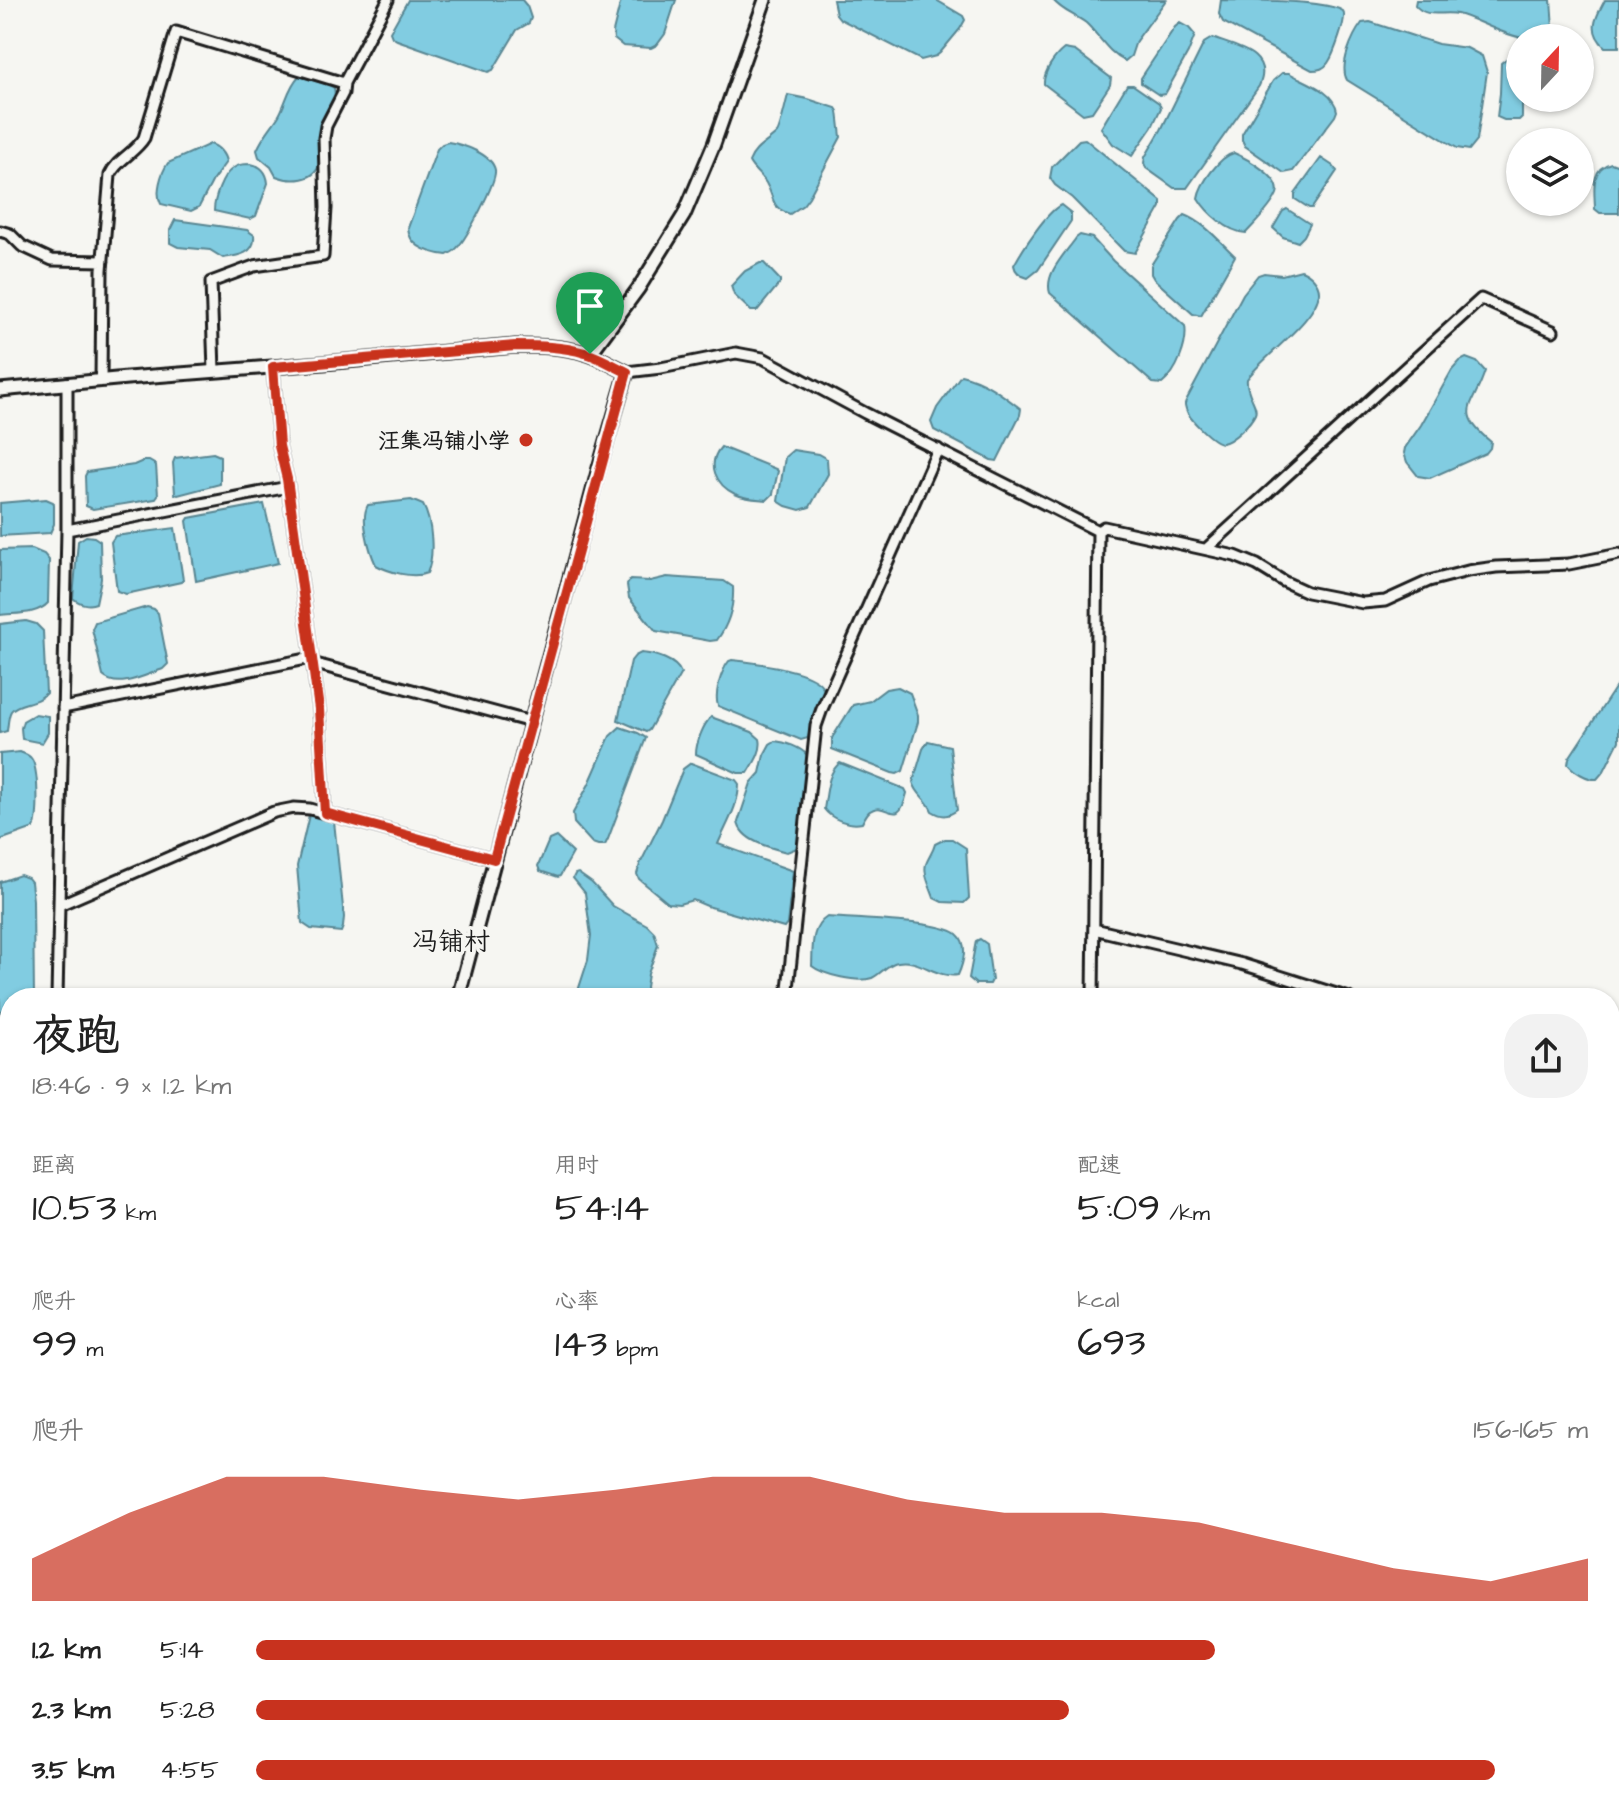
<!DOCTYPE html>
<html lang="zh">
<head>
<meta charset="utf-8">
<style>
	:root { --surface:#fff; --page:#f2f2f2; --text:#222; --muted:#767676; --accent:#c8321e }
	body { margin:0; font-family:"Architects Daughter","LXGW WenKai TC",sans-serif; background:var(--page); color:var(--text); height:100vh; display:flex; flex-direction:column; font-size:30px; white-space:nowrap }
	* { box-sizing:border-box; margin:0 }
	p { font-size:26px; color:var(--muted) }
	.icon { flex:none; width:44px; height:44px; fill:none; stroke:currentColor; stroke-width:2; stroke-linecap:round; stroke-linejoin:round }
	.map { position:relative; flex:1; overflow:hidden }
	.sheet { position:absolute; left:0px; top:988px; width:1620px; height:828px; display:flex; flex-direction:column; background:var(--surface); border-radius:32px 32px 0 0; box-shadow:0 2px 6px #0004 }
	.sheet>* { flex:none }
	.needle { width:52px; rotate:22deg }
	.fabs { position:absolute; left:1506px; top:24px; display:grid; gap:16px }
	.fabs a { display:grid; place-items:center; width:88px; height:88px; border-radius:50%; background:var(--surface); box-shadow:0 2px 6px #0004; font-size:40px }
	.pin { position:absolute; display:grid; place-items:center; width:68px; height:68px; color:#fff; margin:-82px -34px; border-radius:50% 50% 50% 0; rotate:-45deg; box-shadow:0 0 8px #0007 }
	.pin .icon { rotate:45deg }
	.round { display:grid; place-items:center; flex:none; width:84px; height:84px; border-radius:32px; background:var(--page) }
	.overview { display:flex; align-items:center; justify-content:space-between; height:136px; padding:0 32px }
	h1 { font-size:44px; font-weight:600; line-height:60px }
	.figures { display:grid; grid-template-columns:repeat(3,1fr); gap:12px; height:136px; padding:8px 32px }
	.figures div { display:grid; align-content:center }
	.figures b { font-size:40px; font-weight:600 }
	.figures small { font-size:22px; font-weight:400 }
	.figures p { font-size:22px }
	.chart { height:224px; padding:16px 32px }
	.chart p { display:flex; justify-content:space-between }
	.chart svg { width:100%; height:144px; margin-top:8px; fill:var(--accent); opacity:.7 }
	ul { padding:0 32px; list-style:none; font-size:26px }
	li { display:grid; grid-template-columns:128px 96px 1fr; align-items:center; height:60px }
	li i { height:20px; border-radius:10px; background:var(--accent) }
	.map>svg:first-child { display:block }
	.water { fill:#81cce1; stroke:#598692; stroke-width:2 }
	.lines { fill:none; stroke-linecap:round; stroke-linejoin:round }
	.minor-casing { stroke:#1c1c1c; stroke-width:15 }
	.tertiary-casing { stroke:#1c1c1c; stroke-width:17 }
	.minor { stroke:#f6f6f2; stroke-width:9 }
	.tertiary { stroke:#f6f6f2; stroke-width:11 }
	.route-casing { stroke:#fff; stroke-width:16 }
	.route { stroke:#c8321e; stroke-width:10 }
	.poi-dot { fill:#c8321e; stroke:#f6f6f2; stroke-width:3 }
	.labels { text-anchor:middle; stroke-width:7; stroke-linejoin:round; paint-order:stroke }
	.poi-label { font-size:22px; font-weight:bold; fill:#1c1c1c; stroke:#f6f6f2; text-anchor:end }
	.quarter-label { font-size:26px; fill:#1c1c1c; stroke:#f6f6f2 }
</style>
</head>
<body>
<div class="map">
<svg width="1619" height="1816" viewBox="0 0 1619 1816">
	<rect width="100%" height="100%" fill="#f6f6f2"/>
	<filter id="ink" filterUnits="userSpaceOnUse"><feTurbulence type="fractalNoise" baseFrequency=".0125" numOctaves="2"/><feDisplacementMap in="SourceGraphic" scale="16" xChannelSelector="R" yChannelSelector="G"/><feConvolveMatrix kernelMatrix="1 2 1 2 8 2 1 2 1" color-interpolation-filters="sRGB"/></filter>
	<g filter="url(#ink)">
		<!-- water -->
		<path class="water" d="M408 0H522L527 6 531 18 529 23 517 30 493 70 488 72 397 40 392 37 390 32Z
			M621 0H676L665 34 657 45 651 48 623 46 614 39 613 32Z
			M833 0H936L963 16 965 20 960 29 940 53 936 56 921 60 840 19 836 14Z
			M1053 0H1166L1136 41 1131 56 1125 61C1108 53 1099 35 1086 23 1075 15 1062 11 1053 0Z
			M1221 0C1246 0 1327 0 1343 11 1348 17 1333 56 1328 63 1324 69 1319 70 1312 70L1223 22 1219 14Z
			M1416 0H1551L1553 28C1531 56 1484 20 1457 14 1442 11 1426 19 1415 5Z
			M1605 0H1619V47H1605C1587 30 1596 17 1605 0Z
			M1370 22 1438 44 1467 48 1482 56 1487 72 1477 140 1469 150 1457 148 1347 80C1339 66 1352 36 1362 23Z
			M1180 23 1189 28 1195 35 1188 53 1165 94 1159 95 1141 83V78L1175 27Z
			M1212 38C1236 47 1274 53 1259 86L1187 188H1174L1146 168 1144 163 1145 157 1161 130 1201 49 1204 43Z
			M1064 49 1075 51 1111 78 1110 85 1092 112 1083 114 1044 84C1043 72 1055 56 1064 49Z
			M1506 59 1520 61V98H1522V117L1519 120H1504L1497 117 1500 93 1501 63Z
			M1282 73H1289C1305 82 1334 91 1337 111L1335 116 1293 171 1284 173 1245 146 1242 140V134L1273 81Z
			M299 76 329 85 334 88C338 105 324 114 320 130 317 140 322 152 320 162 316 182 291 182 276 176L271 167 259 157 257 150C263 136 270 129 278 117 286 104 288 87 299 76Z
			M1127 85H1133L1159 103 1161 108 1152 127 1132 156 1113 144 1101 128Z
			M788 95 808 99 836 108 838 111 841 137 809 197 803 205 790 214C770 208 775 198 766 183 761 175 753 170 749 162 755 147 766 144 777 133 780 130 786 102 788 95Z
			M1085 139 1161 201V207L1135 253 1124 251 1072 198 1055 185 1050 178 1052 167 1079 140Z
			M448 142C462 144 492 154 495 170 497 182 466 239 457 248 454 252 451 253 447 255 430 253 409 247 408 228L437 149 442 144Z
			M210 144C218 146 225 154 226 162L213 180 199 207 191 211 161 204C155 193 161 173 168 163Z
			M1234 153C1246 158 1283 178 1277 194 1272 207 1255 223 1246 233 1228 232 1207 213 1198 198 1200 184 1220 156 1234 153Z
			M1321 158 1333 166 1337 171 1312 208H1309L1295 199V194Z
			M1611 163 1619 166V213H1600L1595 209C1595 192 1589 169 1611 163Z
			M251 164C262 166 267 173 268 183L256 216 250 219 214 211C214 199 222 176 232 169 238 164 244 164 251 164Z
			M1061 205 1071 213V221L1038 270 1028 278C1021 276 1015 272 1014 265 1022 250 1047 211 1061 205Z
			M1287 209 1310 224 1304 236 1298 242 1283 237 1273 228 1283 211Z
			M1185 215C1204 222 1220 242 1235 256L1201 316 1193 314 1154 279 1151 274V265L1180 220Z
			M175 220 247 230 254 235C256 254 238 256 223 258L210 250 178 247 170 243V230Z
			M1080 235 1092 238 1113 261 1185 326C1188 344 1177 372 1162 384L1153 383 1050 293C1044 274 1065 254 1076 238Z
			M760 263H764L780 280V283L757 311H751L734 295 731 286 745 271Z
			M1301 270C1309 273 1320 282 1319 293 1317 320 1263 356 1247 379 1245 393 1259 406 1255 414 1251 423 1232 442 1222 443 1213 443 1188 418 1186 409 1184 403 1185 403 1188 397L1243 294 1258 275 1264 273 1282 275Z
			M1466 358 1477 362 1485 371C1474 407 1453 411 1491 442L1490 448 1486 453 1430 478 1418 476 1407 462 1404 453 1405 448 1421 425 1452 370 1460 361Z
			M961 375C984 380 1003 395 1021 409L1020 415 997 461 991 460 934 430 931 422 937 408Z
			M721 447 776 469 778 471 773 494 767 500C756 499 745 499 735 494 716 485 706 464 721 447Z
			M793 450 818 454 827 459 828 474 810 507 800 510 786 506 778 501 785 457Z
			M213 453 220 456V484L178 495 175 494 173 463 175 458Z
			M143 461H149L156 465 158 495 155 499 93 509 86 506 85 476 87 472 134 465Z
			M46 499 53 502 54 504V524L50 533 0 536V503Z
			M411 500 423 505C432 521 435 556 427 573 413 579 389 572 376 565 369 550 360 518 368 505Z
			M264 504 278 563 196 581 187 521 189 518Z
			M175 528 183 580 181 582 126 594 117 591 111 542 115 536Z
			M86 536 94 537 100 541 101 579 96 603C89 606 79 604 73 598L78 541Z
			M32 549 44 554 49 560 48 603C37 615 16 613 0 615V550Z
			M667 577 724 581 733 587C734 606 728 625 717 640L710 641 656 631 629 598 627 585 630 580 650 581Z
			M147 607 154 609 158 613 168 664 163 669C145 675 118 690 103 676L92 629 95 622Z
			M26 621 36 624 43 631 46 693C36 705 19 701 11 711 8 716 8 725 7 731L0 733V624Z
			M641 653C655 654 676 660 681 673L649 730 646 732 618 720 631 661 635 656Z
			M732 660C750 662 822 670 824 691 824 695 821 699 820 703 813 714 811 726 808 738L801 740 718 706C714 694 721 671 729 661Z
			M1619 682V741L1604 771 1597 779C1588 780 1573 771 1568 764L1569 758Z
			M898 687 910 693 918 715V722L903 771 897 774 892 773 832 749V738L853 705 870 701 886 689Z
			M35 714 48 716V733L42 743 22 739 21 728 23 721Z
			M711 717 752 732 760 739C763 750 754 763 748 773H738L696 754C696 743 703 725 711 717Z
			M620 727 638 733 646 738 608 839 605 845H598L592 843 574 823 573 813 589 784 610 736Z
			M775 741C785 742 800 747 807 755L806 777 797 848 787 852C771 848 741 841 738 822L751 783 760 773 764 755 770 744Z
			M928 741 950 746 957 810C948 817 942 817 932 811 927 798 917 796 913 782L923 749Z
			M20 752C24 754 28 754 31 758 39 768 39 817 34 828L0 840V754Z
			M691 763 736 780 739 784C739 805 726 825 718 844L793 871 787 924 784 928 707 906 693 900 679 904 668 903 639 879 637 874 640 864 662 820 683 769Z
			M840 763 905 789 907 793C898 832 886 799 870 811 868 812 863 821 862 823 849 826 831 819 824 809 827 794 827 772 840 763Z
			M309 815 334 821 344 917 343 927 341 932 311 929 302 923 297 866Z
			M556 837 573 853 560 876 558 877 540 871 538 866 549 840Z
			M945 839H952L966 848 969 898 964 903 942 902 934 898C931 888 923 874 926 864 929 856 933 852 935 844Z
			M578 873 592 883 613 906 647 925 654 932 658 945 648 974 646 987 648 998H579L577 994 588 960 591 935 585 893 573 878 575 874Z
			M20 875 28 878 31 882 33 900 34 998H10V1010L0 1012V882Z
			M827 917C852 919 941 921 957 934 969 944 963 964 958 975 937 979 919 958 898 962 888 963 881 974 872 978 858 983 823 975 812 966 813 948 810 928 827 917Z
			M980 939 987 944 992 980 990 984H976L969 978 976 941Z
			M1619 1421V1555L1610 1550V1431Z
			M0 1432 10 1433V1551L1 1552Z
			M346 1806H497L504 1810 505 1815 349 1816Z
			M1153 1806H1224L1221 1816H1152Z"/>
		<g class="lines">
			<defs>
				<path id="minor" d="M0 231 10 234 22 246 52 260 103 261
					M273 367 279 446 287 479 319 709 325 813
					M214 371 211 282 254 266 323 256 326 208 324 138 326 126 343 93 344 83 388 0
					M627 372 661 368 736 353 763 358 865 413 1098 531 1104 527 1235 556 1257 565 1283 581 1307 592 1363 603 1385 601 1429 581 1468 571 1496 567 1569 564 1619 554
					M101 380 102 270 110 175C117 159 135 153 144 138L176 32 344 83
					M67 530 288 487
					M1206 549 1481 299 1553 331
					M312 663 531 722
					M63 708 311 658
					M59 905 274 812 294 808 310 809 494 859
					M1094 929 1242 964 1349 998
					M57 998 67 530V383
					M787 998 816 726 822 709 938 449
					M1093 998 1098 531
					M1610 1088 1619 1089
					M0 1424 10 1425
					M1610 1583 1619 1591
					M650 1806 701 1816
					M1088 1806V1816
					M742 1816 744 1806"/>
				<path id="tertiary" d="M590 354 638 289 684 215 714 144 765 0
					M0 390 127 378 324 363 515 346C538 346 562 346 585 353 600 357 613 366 627 372L599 468 458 998
					M242 1816 243 1806"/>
			</defs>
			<!-- minor casing -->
			<use href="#minor" class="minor-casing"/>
			<!-- tertiary casing -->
			<use href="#tertiary" class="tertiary-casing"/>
			<!-- minor -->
			<use href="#minor" class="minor"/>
			<!-- tertiary -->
			<use href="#tertiary" class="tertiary"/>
		</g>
	</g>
	<g class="lines" filter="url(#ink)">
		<defs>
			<path id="route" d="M515 346C538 346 562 346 585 353 600 357 613 366 627 372L494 859 325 813 319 709 287 479 279 446 273 367Z"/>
		</defs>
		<!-- route casing -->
		<use href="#route" class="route-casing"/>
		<!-- route -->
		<use href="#route" class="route"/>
	</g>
	<!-- markers -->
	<circle class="poi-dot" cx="526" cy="440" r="8"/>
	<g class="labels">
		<!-- poi labels -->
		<g class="poi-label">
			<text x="510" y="448">汪集冯铺小学</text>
		</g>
		<!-- quarter labels -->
		<g class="quarter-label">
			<text x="451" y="950">冯铺村</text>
		</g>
	</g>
</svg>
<div class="fabs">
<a><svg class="needle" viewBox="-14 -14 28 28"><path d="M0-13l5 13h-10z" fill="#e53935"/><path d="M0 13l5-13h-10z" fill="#767676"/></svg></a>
<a><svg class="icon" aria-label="layers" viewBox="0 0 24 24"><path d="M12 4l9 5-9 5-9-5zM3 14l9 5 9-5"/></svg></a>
</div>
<div class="pin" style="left:590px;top:354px;background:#1e9e55"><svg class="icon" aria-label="arrive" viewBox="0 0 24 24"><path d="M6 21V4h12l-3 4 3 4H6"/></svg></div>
<section class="sheet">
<div class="overview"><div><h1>夜跑</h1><p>18:46 · 9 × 1.2 km</p></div><a class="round"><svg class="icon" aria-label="share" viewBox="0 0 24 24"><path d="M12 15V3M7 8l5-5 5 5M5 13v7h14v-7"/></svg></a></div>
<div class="figures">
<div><p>距离</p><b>10.53<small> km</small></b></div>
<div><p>用时</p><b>54:14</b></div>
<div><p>配速</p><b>5:09<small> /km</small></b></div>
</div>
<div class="figures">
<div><p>爬升</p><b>99<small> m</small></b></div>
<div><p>心率</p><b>143<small> bpm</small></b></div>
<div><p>kcal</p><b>693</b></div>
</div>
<div class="chart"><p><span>爬升</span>156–165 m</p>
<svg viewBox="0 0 160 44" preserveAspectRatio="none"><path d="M0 44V31L10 17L20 6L30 6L40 10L50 13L60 10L70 6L80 6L90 13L100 17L110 17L120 20L130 27L140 34L150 38L160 31V44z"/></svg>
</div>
<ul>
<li><b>1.2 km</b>5:14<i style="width:72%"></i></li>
<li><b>2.3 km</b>5:28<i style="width:61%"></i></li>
<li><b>3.5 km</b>4:55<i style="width:93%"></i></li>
</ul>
</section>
</div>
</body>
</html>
